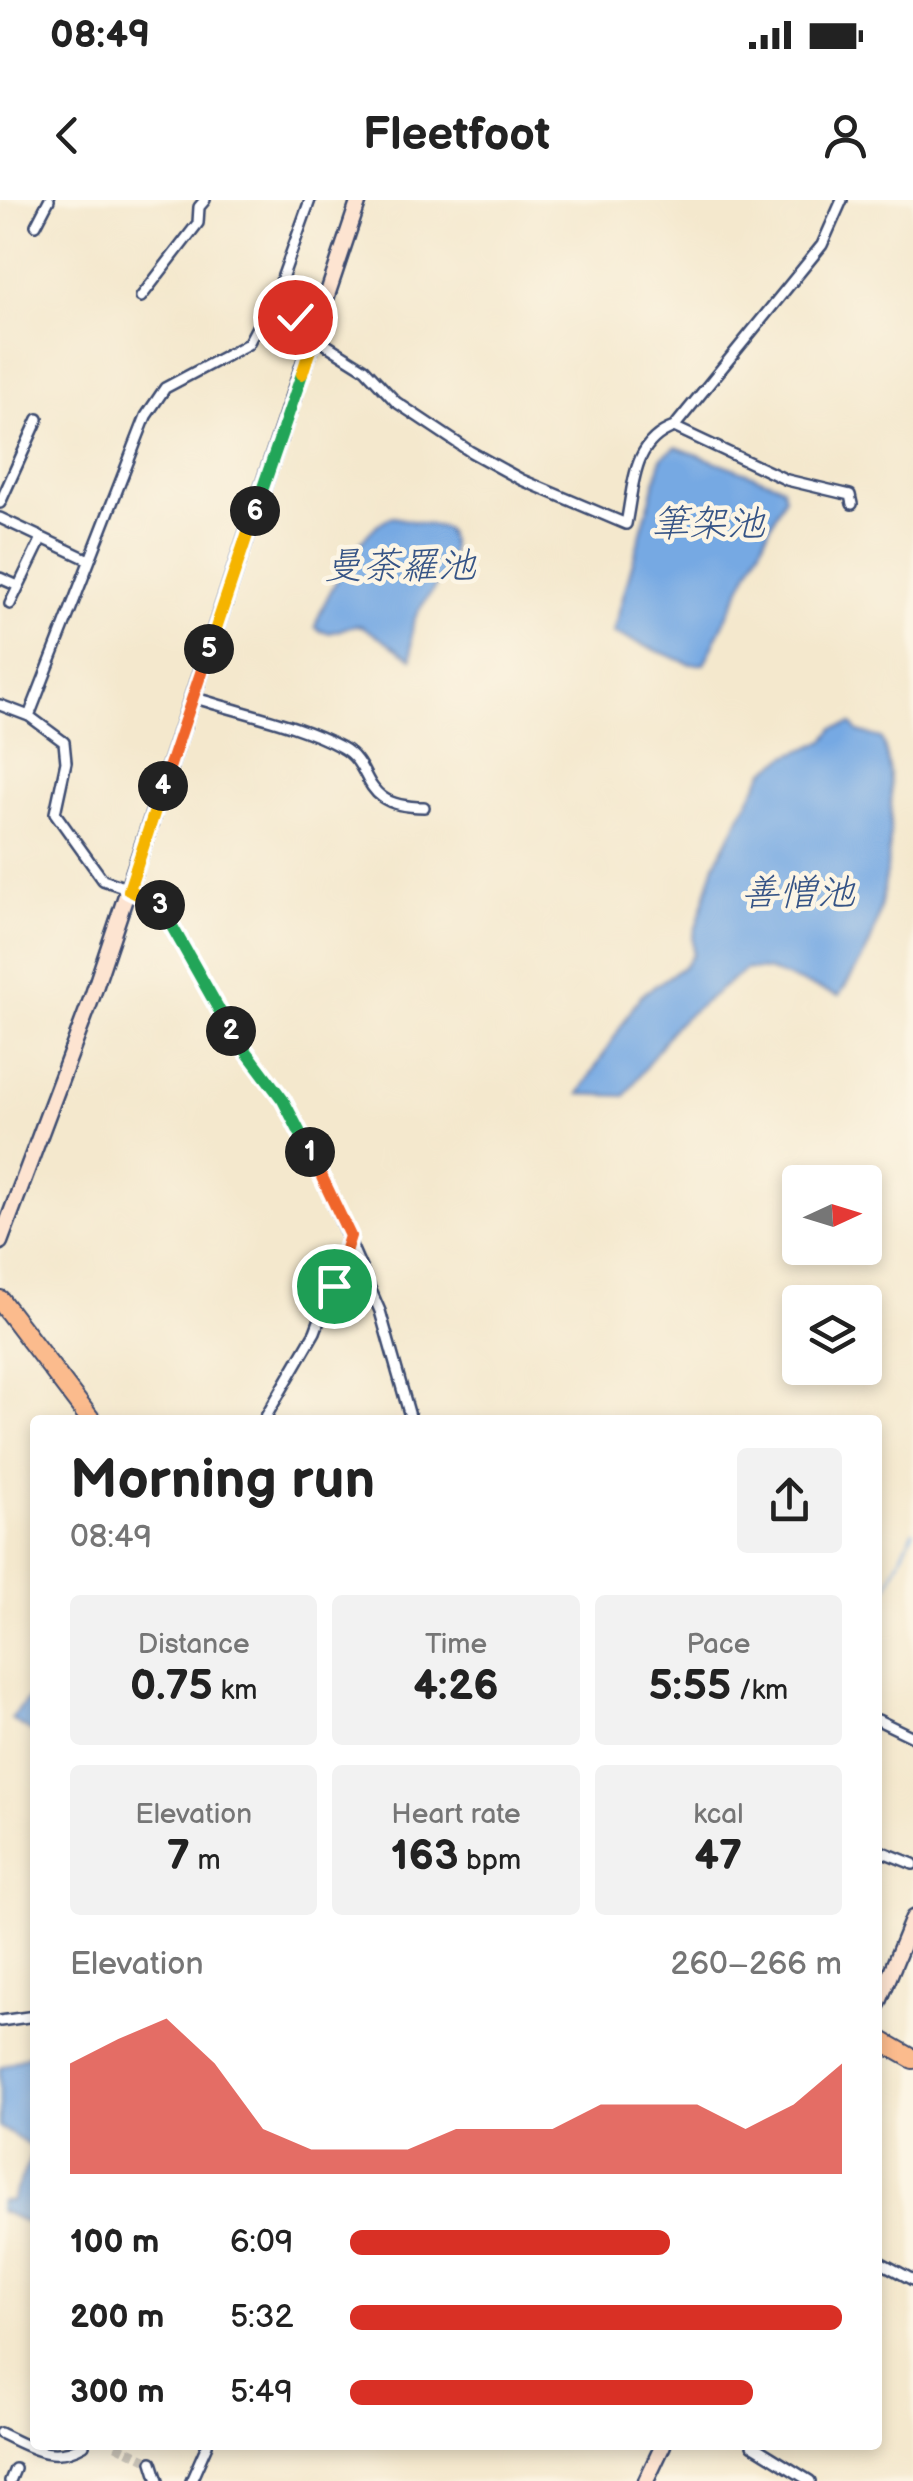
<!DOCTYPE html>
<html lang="en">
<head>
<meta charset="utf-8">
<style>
	:root { --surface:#fff; --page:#f2f2f2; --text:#222; --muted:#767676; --accent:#d93025 }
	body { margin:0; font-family:"Balsamiq Sans","Klee One",sans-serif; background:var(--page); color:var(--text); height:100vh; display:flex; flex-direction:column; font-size:38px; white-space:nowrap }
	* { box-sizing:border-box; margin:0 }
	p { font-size:32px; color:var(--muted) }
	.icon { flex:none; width:55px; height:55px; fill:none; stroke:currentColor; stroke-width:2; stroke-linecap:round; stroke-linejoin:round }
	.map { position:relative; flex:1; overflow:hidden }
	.details { position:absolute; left:30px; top:1215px; width:852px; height:1035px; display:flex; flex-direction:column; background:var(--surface); border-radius:10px; box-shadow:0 5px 15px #0003 }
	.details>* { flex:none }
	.needle { width:65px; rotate:86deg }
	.controls { position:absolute; left:782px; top:965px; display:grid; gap:20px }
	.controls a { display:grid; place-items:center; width:100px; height:100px; border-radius:10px; background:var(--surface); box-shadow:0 5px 15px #0003; font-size:50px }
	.pin { position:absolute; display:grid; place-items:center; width:85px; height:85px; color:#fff; margin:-42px; border:5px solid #fff; border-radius:50%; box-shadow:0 2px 10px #0007 }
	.km { position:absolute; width:50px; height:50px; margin:-25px; border-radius:50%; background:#222; color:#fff; font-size:28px; line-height:50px; text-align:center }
	.round { display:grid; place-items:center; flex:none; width:105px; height:105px; border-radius:10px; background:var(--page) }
	.head { display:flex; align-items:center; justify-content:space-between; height:170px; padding:0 40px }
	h1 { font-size:55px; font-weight:700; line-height:75px }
	.stats { display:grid; grid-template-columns:repeat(3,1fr); gap:15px; height:170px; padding:10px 40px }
	.stats div { display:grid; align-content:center; border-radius:10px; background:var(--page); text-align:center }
	.stats b { font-size:42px; font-weight:700 }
	.stats small { font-size:28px; font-weight:400 }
	.stats p { font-size:28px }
	.chart { height:280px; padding:20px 40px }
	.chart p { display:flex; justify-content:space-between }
	.chart svg { width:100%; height:180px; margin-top:10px; fill:var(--accent); opacity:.7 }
	ul { padding:0 40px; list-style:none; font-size:32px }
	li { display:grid; grid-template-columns:160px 120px 1fr; align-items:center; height:75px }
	li i { height:25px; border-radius:12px; background:var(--accent) }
	.status { display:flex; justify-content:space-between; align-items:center; height:70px; padding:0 50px; background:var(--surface); direction:ltr }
	.status svg { height:28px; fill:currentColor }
	header { display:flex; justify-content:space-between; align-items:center; height:130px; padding:0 40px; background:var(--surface); font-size:45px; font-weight:700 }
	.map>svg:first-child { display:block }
	.water { fill:#76a9e3; stroke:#486ca0; stroke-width:2.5 }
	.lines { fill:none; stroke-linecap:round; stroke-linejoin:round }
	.stream { stroke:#76a9e3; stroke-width:2.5 }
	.street-tunnel { stroke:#c9c3b7; stroke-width:9; stroke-dasharray:9 4.5; stroke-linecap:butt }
	.street-casing { stroke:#3c4b6f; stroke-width:14 }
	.secondary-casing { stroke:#3c4b6f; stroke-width:19 }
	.highway-casing { stroke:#3c4b6f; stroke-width:22 }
	.street { stroke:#fff; stroke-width:9 }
	.secondary { stroke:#fde4d1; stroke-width:14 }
	.highway { stroke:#fbbb8d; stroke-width:18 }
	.split-1-casing { stroke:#fff; stroke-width:20 }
	.split-2-casing { stroke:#fff; stroke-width:20 }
	.split-3-casing { stroke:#fff; stroke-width:20 }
	.split-4-casing { stroke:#fff; stroke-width:20 }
	.split-5-casing { stroke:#fff; stroke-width:20 }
	.split-6-casing { stroke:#fff; stroke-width:20 }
	.split-7-casing { stroke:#fff; stroke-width:20 }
	.split-8-casing { stroke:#fff; stroke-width:20 }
	.split-1 { stroke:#f0652b; stroke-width:12 }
	.split-2 { stroke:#22a559; stroke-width:12 }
	.split-3 { stroke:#22a559; stroke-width:12 }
	.split-4 { stroke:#f5b400; stroke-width:12 }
	.split-5 { stroke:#f0652b; stroke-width:12 }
	.split-6 { stroke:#f5b400; stroke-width:12 }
	.split-7 { stroke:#22a559; stroke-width:12 }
	.split-8 { stroke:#f5b400; stroke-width:12 }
	.labels { text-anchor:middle; stroke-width:9; stroke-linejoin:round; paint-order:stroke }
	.water-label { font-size:38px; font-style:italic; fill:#365486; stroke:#fcf5e5 }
</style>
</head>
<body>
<div class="status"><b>08:49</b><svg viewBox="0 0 49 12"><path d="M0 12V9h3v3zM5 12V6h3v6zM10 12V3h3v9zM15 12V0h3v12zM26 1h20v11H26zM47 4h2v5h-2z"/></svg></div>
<header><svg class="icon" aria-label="back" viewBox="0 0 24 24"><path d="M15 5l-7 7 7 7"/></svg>Fleetfoot<svg class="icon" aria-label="person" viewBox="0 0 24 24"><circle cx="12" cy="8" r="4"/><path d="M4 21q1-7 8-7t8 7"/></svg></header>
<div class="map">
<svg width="913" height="2281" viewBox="0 0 913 2281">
	<rect width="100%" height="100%" fill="#fcf5e5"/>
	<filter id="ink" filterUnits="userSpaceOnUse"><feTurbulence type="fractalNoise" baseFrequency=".01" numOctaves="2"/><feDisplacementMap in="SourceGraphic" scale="20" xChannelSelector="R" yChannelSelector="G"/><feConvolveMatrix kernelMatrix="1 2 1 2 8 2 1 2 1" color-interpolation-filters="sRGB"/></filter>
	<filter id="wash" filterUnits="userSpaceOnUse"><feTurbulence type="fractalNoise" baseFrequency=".0048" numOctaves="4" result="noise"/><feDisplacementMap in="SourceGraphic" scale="40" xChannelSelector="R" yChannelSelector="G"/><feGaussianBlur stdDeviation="2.25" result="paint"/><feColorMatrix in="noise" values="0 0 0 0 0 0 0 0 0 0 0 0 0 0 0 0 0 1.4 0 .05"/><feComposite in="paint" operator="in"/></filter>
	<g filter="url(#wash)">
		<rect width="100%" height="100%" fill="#f4e8cd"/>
		<!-- water -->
		<path class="water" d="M676 247 782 286 785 296 704 464H690L613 433 662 257Z
			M393 317 445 328C467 366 426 389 414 420 410 431 412 447 412 459L362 426C343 422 333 442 315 427 323 400 366 320 393 317Z
			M852 524 858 532 881 538C901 582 888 706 867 750 859 766 848 781 839 796L767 770 746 769 675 825 625 896 579 894 640 796 683 767 693 755V738L715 664 764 572 787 556 825 541 834 528Z
			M35 1491V1534L11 1519Z
			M35 1852V2026L0 2011V2001H11L32 1955 31 1947 0 1927V1868Z"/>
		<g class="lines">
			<!-- stream -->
			<path class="stream" d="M878 1407 913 1331"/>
		</g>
	</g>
	<g filter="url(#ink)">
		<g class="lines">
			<!-- street-tunnel -->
			<path class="street-tunnel" d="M116 2245 152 2262"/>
			<defs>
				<path id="street" d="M36 25 49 0
					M141 97 198 23 199 7 205 0
					M269 107 295 117 314 137 365 169 396 202 471 252 522 280 626 324C634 285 632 242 674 227L822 45 842 0
					M674 227 787 280 850 295 852 304
					M0 303 38 219
					M0 318 89 360
					M0 378 18 386
					M10 404 42 338
					M193 497C240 513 297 523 341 547 377 566 356 607 424 607
					M0 505 29 516 64 542 66 562 55 613 103 680 147 695 162 708 226 824 283 900 304 938 380 1111 411 1220
					M29 516 146 216 165 188 248 144 280 84 310 0
					M264 1220 315 1132 350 1038
					M878 1520 913 1537
					M878 1650 913 1664
					M0 1821 35 1816
					M878 2061 913 2080
					M0 2233C31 2248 53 2263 84 2245
					M752 2245 810 2281
					M152 2262 158 2281
					M10 2281 15 2269
					M191 2281 207 2245"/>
				<path id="secondary" d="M0 1042 92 797 359 0
					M878 1804 913 1718
					M646 2281 663 2245"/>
				<path id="highway" d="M0 1100 91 1220
					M878 1839 913 1859"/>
			</defs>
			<!-- street casing -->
			<use href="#street" class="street-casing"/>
			<!-- secondary casing -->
			<use href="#secondary" class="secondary-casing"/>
			<!-- highway casing -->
			<use href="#highway" class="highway-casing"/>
			<!-- street -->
			<use href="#street" class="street"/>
			<!-- secondary -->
			<use href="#secondary" class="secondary"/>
			<!-- highway -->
			<use href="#highway" class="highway"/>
		</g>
	</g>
	<g class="lines" filter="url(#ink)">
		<defs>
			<path id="split-1" d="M310 952 350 1036 334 1086"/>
			<path id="split-2" d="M231 831 283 900 310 952"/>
			<path id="split-3" d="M160 705 231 831"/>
			<path id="split-4" d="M160 705 129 690 163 586"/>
			<path id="split-5" d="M163 586 209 449"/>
			<path id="split-6" d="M209 449 255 311"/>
			<path id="split-7" d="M255 311 302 174"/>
			<path id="split-8" d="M295 117 314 137 302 174"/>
		</defs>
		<!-- split-1 casing -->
		<use href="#split-1" class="split-1-casing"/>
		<!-- split-2 casing -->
		<use href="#split-2" class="split-2-casing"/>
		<!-- split-3 casing -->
		<use href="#split-3" class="split-3-casing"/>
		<!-- split-4 casing -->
		<use href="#split-4" class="split-4-casing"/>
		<!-- split-5 casing -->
		<use href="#split-5" class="split-5-casing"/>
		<!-- split-6 casing -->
		<use href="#split-6" class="split-6-casing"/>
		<!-- split-7 casing -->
		<use href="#split-7" class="split-7-casing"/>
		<!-- split-8 casing -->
		<use href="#split-8" class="split-8-casing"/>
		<!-- split-1 -->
		<use href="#split-1" class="split-1"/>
		<!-- split-2 -->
		<use href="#split-2" class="split-2"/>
		<!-- split-3 -->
		<use href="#split-3" class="split-3"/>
		<!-- split-4 -->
		<use href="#split-4" class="split-4"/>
		<!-- split-5 -->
		<use href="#split-5" class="split-5"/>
		<!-- split-6 -->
		<use href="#split-6" class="split-6"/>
		<!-- split-7 -->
		<use href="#split-7" class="split-7"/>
		<!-- split-8 -->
		<use href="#split-8" class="split-8"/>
	</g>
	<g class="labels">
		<!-- water labels -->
		<g class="water-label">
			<text x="708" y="336">筆架池</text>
			<text x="400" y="378">曼荼羅池</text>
			<text x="798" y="705">善憎池</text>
		</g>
	</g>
</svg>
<div class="controls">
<a><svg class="needle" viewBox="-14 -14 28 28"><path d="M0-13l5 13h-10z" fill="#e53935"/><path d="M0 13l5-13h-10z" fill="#767676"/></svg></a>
<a><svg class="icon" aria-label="layers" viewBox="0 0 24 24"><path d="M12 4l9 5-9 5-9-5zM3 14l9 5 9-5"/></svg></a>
</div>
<div class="pin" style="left:334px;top:1086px;background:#1e9e55"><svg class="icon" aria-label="arrive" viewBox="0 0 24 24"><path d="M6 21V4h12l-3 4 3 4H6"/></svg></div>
<div class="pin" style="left:295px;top:117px;background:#d93025"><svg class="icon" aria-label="check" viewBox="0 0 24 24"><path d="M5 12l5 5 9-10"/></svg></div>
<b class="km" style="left:310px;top:952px">1</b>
<b class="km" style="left:231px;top:831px">2</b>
<b class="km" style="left:160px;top:705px">3</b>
<b class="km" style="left:163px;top:586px">4</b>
<b class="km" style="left:209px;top:449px">5</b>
<b class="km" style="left:255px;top:311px">6</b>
<section class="details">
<div class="head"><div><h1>Morning run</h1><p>08:49</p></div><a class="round"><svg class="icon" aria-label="share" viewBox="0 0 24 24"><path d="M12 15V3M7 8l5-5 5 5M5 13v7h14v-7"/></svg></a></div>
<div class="stats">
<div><p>Distance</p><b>0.75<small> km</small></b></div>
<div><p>Time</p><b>4:26</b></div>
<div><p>Pace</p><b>5:55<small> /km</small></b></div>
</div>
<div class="stats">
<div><p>Elevation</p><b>7<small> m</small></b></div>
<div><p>Heart rate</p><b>163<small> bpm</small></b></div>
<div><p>kcal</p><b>47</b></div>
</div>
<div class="chart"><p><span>Elevation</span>260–266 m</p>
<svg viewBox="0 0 160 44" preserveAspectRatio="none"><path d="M0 44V17L10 11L20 6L30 17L40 33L50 38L60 38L70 38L80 33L90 33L100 33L110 27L120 27L130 27L140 33L150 27L160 17V44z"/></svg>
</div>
<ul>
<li><b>100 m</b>6:09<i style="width:65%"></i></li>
<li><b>200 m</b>5:32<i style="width:100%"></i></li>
<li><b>300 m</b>5:49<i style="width:82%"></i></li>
</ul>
</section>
</div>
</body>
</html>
